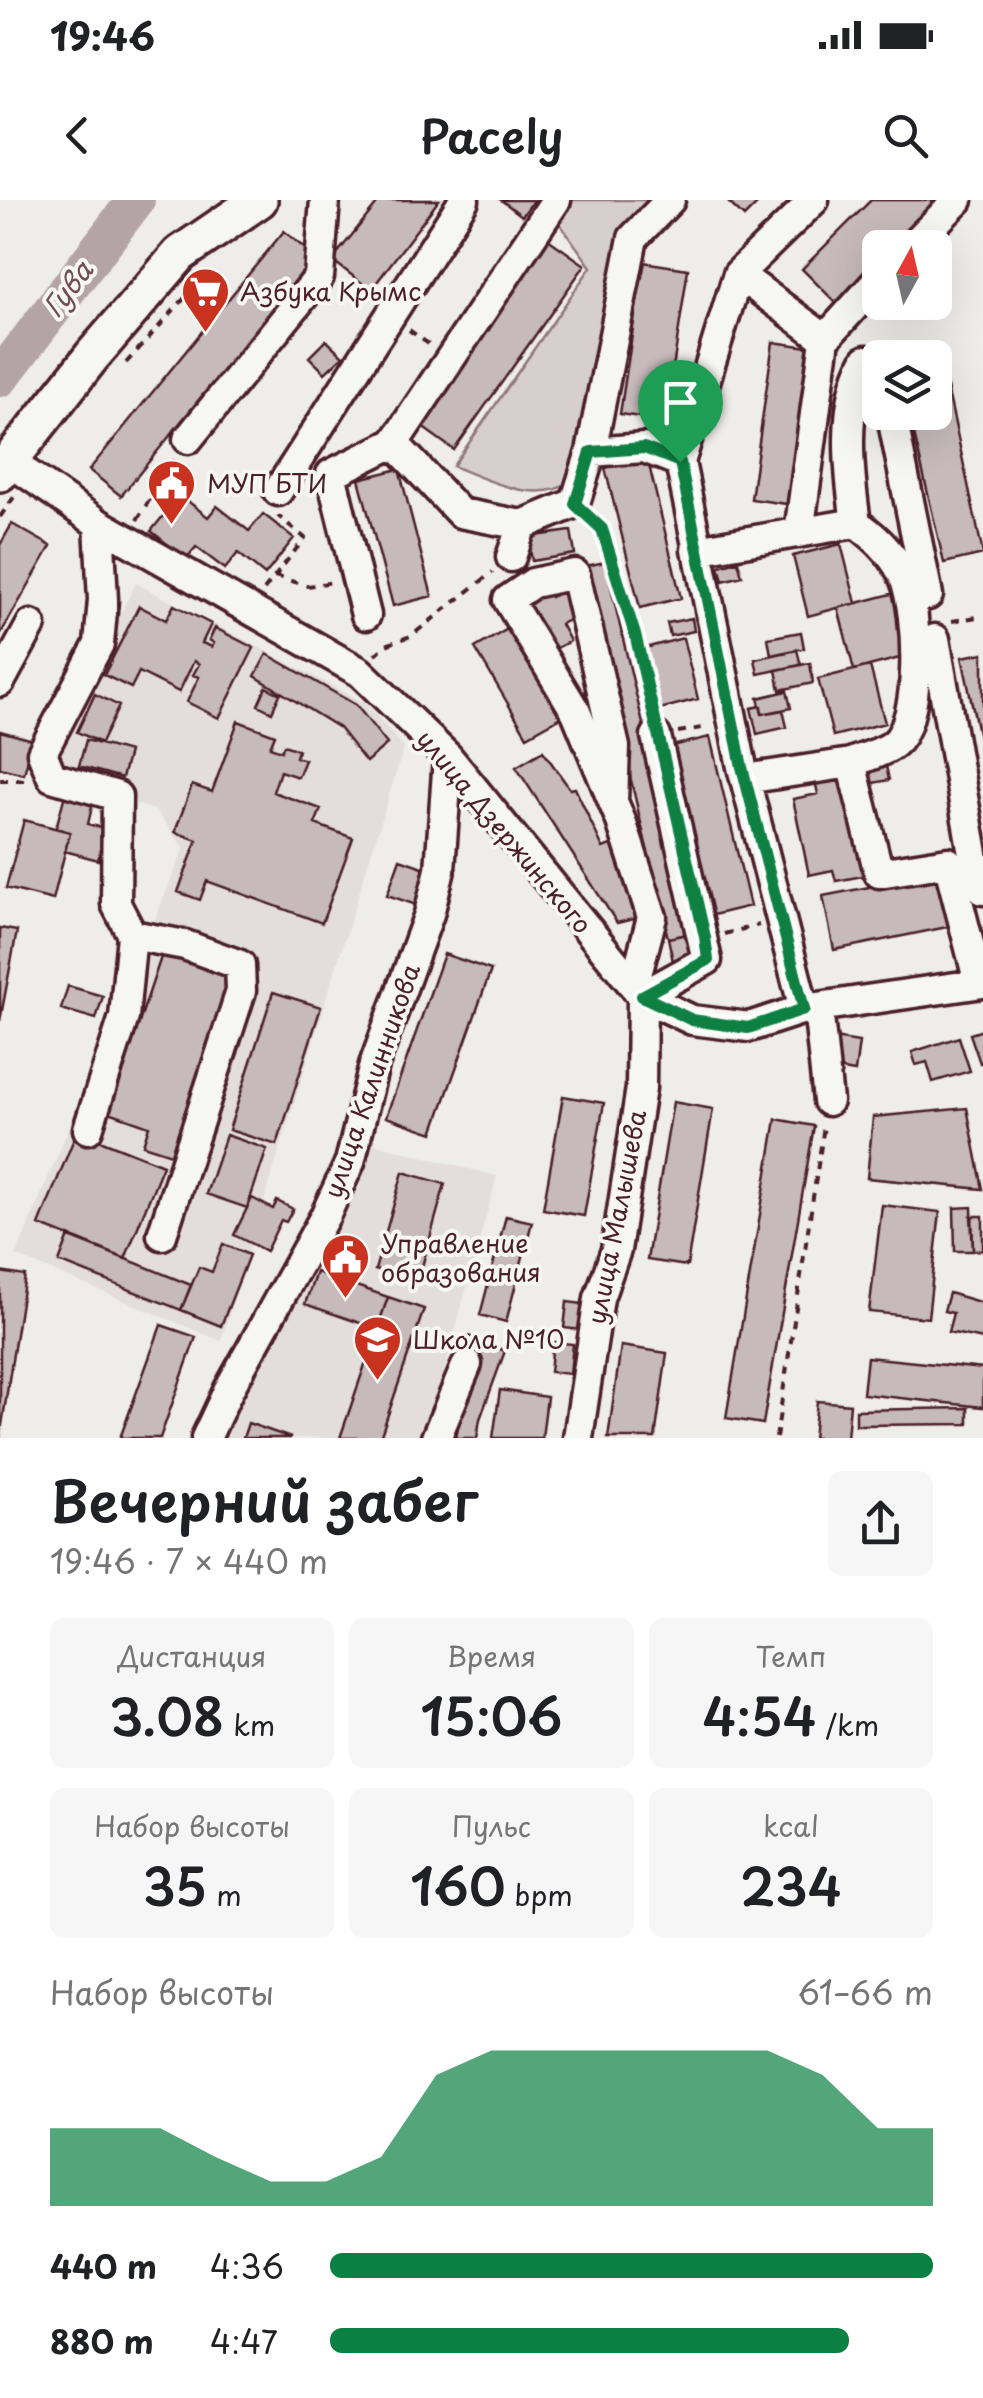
<!DOCTYPE html>
<html lang="ru">
<head>
<meta charset="utf-8">
<style>
	:root { --surface:#fff; --page:#f6f6f6; --text:#202124; --muted:#757577; --accent:#0b8043 }
	body { margin:0; font-family:"Playpen Sans",sans-serif; background:var(--page); color:var(--text); height:100vh; display:flex; flex-direction:column; font-size:38px; white-space:nowrap }
	* { box-sizing:border-box; margin:0 }
	p { font-size:32px; color:var(--muted) }
	.icon { flex:none; width:55px; height:55px; fill:none; stroke:currentColor; stroke-width:2; stroke-linecap:round; stroke-linejoin:round }
	.map { position:relative; height:1238px; overflow:hidden }
	.panel { display:flex; flex-direction:column; background:var(--surface); flex:1 }
	.panel>* { flex:none }
	.needle { width:65px; rotate:8deg }
	.buttons { position:absolute; left:862px; top:30px; display:grid; gap:20px }
	.buttons a { display:grid; place-items:center; width:90px; height:90px; border-radius:15px; background:var(--surface); box-shadow:0 10px 40px #0002; font-size:50px }
	.pin { position:absolute; display:grid; place-items:center; width:85px; height:85px; color:#fff; margin:-102px -42px; border-radius:50% 50% 50% 0; rotate:-45deg; box-shadow:0 0 10px #0007 }
	.pin .icon { rotate:45deg }
	.round { display:grid; place-items:center; flex:none; width:105px; height:105px; border-radius:15px; background:var(--page) }
	.head { display:flex; align-items:center; justify-content:space-between; height:170px; padding:0 50px }
	h1 { font-size:55px; font-weight:600; line-height:75px }
	.metrics { display:grid; grid-template-columns:repeat(3,1fr); gap:15px; height:170px; padding:10px 50px }
	.metrics div { display:grid; align-content:center; border-radius:15px; background:var(--page); text-align:center }
	.metrics b { font-size:50px; font-weight:600 }
	.metrics small { font-size:28px; font-weight:400 }
	.metrics p { font-size:28px }
	.chart { height:280px; padding:20px 50px }
	.chart p { display:flex; justify-content:space-between }
	.chart svg { width:100%; height:180px; margin-top:10px; fill:var(--accent); opacity:.7 }
	ul { padding:0 50px; list-style:none; font-size:32px }
	li { display:grid; grid-template-columns:160px 120px 1fr; align-items:center; height:75px }
	li i { height:25px; border-radius:12px; background:var(--accent) }
	.status { display:flex; justify-content:space-between; align-items:center; height:70px; padding:0 50px; background:var(--surface); direction:ltr }
	.status svg { height:28px; fill:currentColor }
	header { display:flex; justify-content:space-between; align-items:center; height:130px; padding:0 50px; background:var(--surface); font-size:45px; font-weight:600 }
	.map>svg:first-child { display:block }
	.built { fill:#e3dedc }
	.green { fill:#d7cfce; stroke:#90777c; stroke-width:2.5 }
	.lines { fill:none; stroke-linecap:round; stroke-linejoin:round }
	.river { stroke:#b4a4a5; stroke-width:38 }
	.building { fill:#c6babb; stroke:#4a1f2b; stroke-width:2.5 }
	.minor-casing { stroke:#4a1f2b; stroke-width:35 }
	.major-casing { stroke:#4a1f2b; stroke-width:42 }
	.path { stroke:#4a1f2b; stroke-width:4; stroke-dasharray:8 8; stroke-linecap:butt }
	.minor { stroke:#f6f6f2; stroke-width:28 }
	.major { stroke:#f6f6f2; stroke-width:35 }
	.route-casing { stroke:#fff; stroke-width:20 }
	.route { stroke:#0b8043; stroke-width:12 }
	.labels { text-anchor:middle; stroke-width:8; stroke-linejoin:round; paint-order:stroke }
	.poi-label { font-size:25px; fill:#4a1f2b; stroke:#f6f6f2; text-anchor:start }
	.street-label { font-size:25px; fill:#4a1f2b; stroke:#f6f6f2 }
	.water-label { font-size:28px; font-style:italic; fill:#6f4e56; stroke:#f6f6f2 }
</style>
</head>
<body>
<div class="status"><b>19:46</b><svg viewBox="0 0 49 12"><path d="M0 12V9h3v3zM5 12V6h3v6zM10 12V3h3v9zM15 12V0h3v12zM26 1h20v11H26zM47 4h2v5h-2z"/></svg></div>
<header><svg class="icon" aria-label="back" viewBox="0 0 24 24"><path d="M15 5l-7 7 7 7"/></svg>Pacely<svg class="icon" aria-label="search" viewBox="0 0 24 24"><circle cx="10" cy="10" r="6"/><path d="M15 15l6 6"/></svg></header>
<div class="map">
<svg width="983" height="1238" viewBox="0 0 983 1238">
	<rect width="100%" height="100%" fill="#efedea"/>
	<filter id="ink" filterUnits="userSpaceOnUse"><feTurbulence type="fractalNoise" baseFrequency=".01" numOctaves="2"/><feDisplacementMap in="SourceGraphic" scale="20" xChannelSelector="R" yChannelSelector="G"/><feConvolveMatrix kernelMatrix="1 2 1 2 8 2 1 2 1" color-interpolation-filters="sRGB"/></filter>
	<g filter="url(#ink)">
		<!-- built -->
		<path class="built" d="M136 383 365 503 404 547 221 1141 16 1056 184 648 155 610 37 573Z
			M346 936 497 976 426 1238H190L340 960Z"/>
		<!-- green -->
		<path class="green" d="M566 0H663L625 36 572 281C538 306 487 280 453 266L591 67 555 17Z"/>
		<g class="lines">
			<!-- river -->
			<path class="river" d="M0 178 136 0"/>
		</g>
		<!-- building -->
		<path class="building" d="M380 0H439L371 90 332 60Z
			M501 0H534L522 16Z
			M726 0H761L744 17Z
			M871 0H942L895 48H880V63L838 105 802 69Z
			M284 31 315 57 121 296 89 270Z
			M548 39 585 65 454 250 418 224Z
			M643 62 688 69 665 221 620 214Z
			M326 140 343 156 325 173 309 157Z
			M773 142 816 148 794 305 751 299Z
			M947 187 983 354 944 363 909 212H935V189Z
			M647 257 681 398 640 408 605 268Z
			M399 269 432 396 393 406 359 279Z
			M180 295 208 317 217 306 249 331 263 314 294 338 265 375 238 353 225 369 196 347 186 359 151 331Z
			M12 324 51 346 0 435V345Z
			M571 331 575 354 532 361 528 337Z
			M841 344 856 403 808 416 793 356Z
			M738 361 742 376 723 381 719 366Z
			M605 362 692 733 668 738 581 367Z
			M548 390 551 397 562 391 575 417 561 424 570 441 547 453 522 404Z
			M895 393 911 455 854 470 838 408Z
			M174 405 211 424 202 443 212 447 214 443 209 440 215 428 254 448 219 518 187 502 199 477 193 475 199 464 194 461 179 492 139 472 131 488 104 475 139 406 166 420Z
			M692 418 694 431 670 436 667 423Z
			M518 423 570 512 527 536 475 448Z
			M801 432 804 448 771 455 768 438Z
			M683 438 698 499 660 509 645 448Z
			M797 450 801 465 758 474 755 459Z
			M983 453V556L962 457Z
			M267 454 356 505 387 544 366 562 339 528 255 476Z
			M810 463 813 483 780 490 776 470Z
			M870 466 885 523 833 536 818 479Z
			M266 487 280 494 272 512 258 505Z
			M787 491 791 508 762 514 758 498Z
			M95 494 119 506 101 543 77 532Z
			M761 506 762 514 783 510 787 527 757 534 751 508Z
			M238 521 275 535 270 547 281 551 284 545 298 550 296 557 305 560 298 577 280 571 273 592 321 609 315 624 353 638 322 723 207 681 200 700 178 692 197 640 175 632 192 585 212 592Z
			M0 531 33 540 24 574 0 568Z
			M710 537 750 706 713 715 672 546Z
			M86 540 129 552 122 578 79 566Z
			M543 551 570 589 575 588 603 648 621 641 645 716 617 723 516 567Z
			M885 561 889 580 862 585 859 566Z
			M847 574 868 675 836 681 833 670 809 675 793 599 818 594 815 581Z
			M67 587 95 594 88 624 106 629 98 660 65 651 70 632 56 628Z
			M24 620 70 632 53 700 6 688Z
			M400 659 434 671 422 707 387 695Z
			M941 673 952 726 834 750 823 696Z
			M0 728 17 731 0 821Z
			M692 733 698 760 674 766 668 738Z
			M163 751 231 773 171 954 143 945 149 926 109 912Z
			M444 754 491 770 433 933 386 917Z
			M68 786 103 796 96 819 61 809Z
			M273 792 321 807 277 945 229 930Z
			M983 830V862L980 863 970 834Z
			M959 837 970 871 933 882 927 862 916 865 912 852Z
			M834 838 859 842 855 872 830 868Z
			M563 896 604 903 584 1016 543 1009Z
			M673 902 713 909 687 1066 647 1060Z
			M967 908 983 989 867 978 873 917Z
			M776 919 814 926 763 1224 726 1218Z
			M77 931 163 965 125 1059 39 1025Z
			M226 935 267 949 247 1008 206 994Z
			M403 972 445 984 418 1081 375 1070Z
			M252 998 273 1009 277 1001 293 1009 286 1022 281 1020 266 1051 234 1035Z
			M882 1005 940 1012 928 1118 869 1112Z
			M972 1007 973 1051H955L954 1008Z
			M506 1016 532 1022 506 1122 480 1115Z
			M971 1016H983V1050L973 1051Z
			M69 1036 191 1085 181 1110 59 1062Z
			M223 1044 249 1055 221 1126 181 1110 199 1067 212 1072Z
			M0 1072 25 1076 0 1238Z
			M316 1072 388 1097 377 1129 305 1104Z
			M949 1093 983 1103V1139L948 1132 953 1113 944 1111Z
			M388 1097 424 1109 380 1238H340Z
			M567 1102 584 1104 581 1130 564 1128Z
			M161 1125 196 1137 160 1238H120Z
			M468 1136 505 1151 480 1219 477 1238H456L460 1216 458 1154Z
			M553 1142 573 1144 570 1174 550 1172Z
			M621 1146 667 1153 655 1238H608Z
			M867 1157 983 1169V1207L863 1194Z
			M500 1190 547 1197 542 1238H493Z
			M817 1201 850 1204 847 1238H813Z
			M968 1208V1224L856 1225V1210Z
			M248 1223 291 1238H243Z"/>
		<g class="lines">
			<defs>
				<path id="minor" d="M670 0 633 38 591 252 644 248 680 262
					M910 48 958 0
					M738 74 825 139 880 78
					M891 212 928 395
					M188 239 319 77 325 0
					M394 243 460 313 522 325 575 303 591 252
					M9 261 99 324 360 472 448 557 642 796 692 820 749 827 804 809 983 783
					M278 291 464 0
					M99 324 103 400 99 444 42 553 52 577 117 596 116 704 132 735 185 745 240 765 241 791 162 1035
					M799 333 825 139
					M696 350 856 323
					M511 357 522 325
					M366 415 331 274 394 243 556 0
					M935 439 977 676 983 690
					M0 482 31 425
					M851 563C864 557 883 553 894 544 923 520 918 413 905 380 896 357 876 337 856 323 849 274 841 205 866 160L880 169
					M745 579 851 563 879 673 948 662 979 783
					M613 602 615 547 575 374 533 383 508 400 576 512 621 621 652 717 634 786
					M818 807 828 901
					M804 809 742 567 680 262 738 74 814 0
					M88 929 124 817 132 735
					M206 1238 229 1189 325 1016 350 962 374 865 429 714 440 670 448 557
					M436 1238 467 1164
					M578 1238 599 1098 616 1050 641 888 642 796 707 760 656 536"/>
				<path id="major" d="M0 273 93 155 180 54 259 0"/>
			</defs>
			<!-- minor casing -->
			<use href="#minor" class="minor-casing"/>
			<!-- major casing -->
			<use href="#major" class="major-casing"/>
			<!-- path -->
			<path class="path" d="M341 89 368 104
				M409 130 430 145
				M126 163 210 70
				M0 317 14 297
				M137 320 174 260
				M592 320 602 329 636 438 652 514
				M275 376 308 386 333 382
				M264 390 305 338 278 316
				M952 421 983 416
				M375 455 386 445 411 436 493 372
				M678 532 708 527
				M0 580H29
				M724 734 759 725
				M776 1238 824 926"/>
			<!-- minor -->
			<use href="#minor" class="minor"/>
			<!-- major -->
			<use href="#major" class="major"/>
		</g>
	</g>
	<g class="lines" filter="url(#ink)">
		<defs>
			<path id="route" d="M644 248 680 262 742 567 804 809 748 828 692 820 642 796 708 760 705 737 636 438 602 329 575 304 591 252Z"/>
		</defs>
		<!-- route casing -->
		<use href="#route" class="route-casing"/>
		<!-- route -->
		<use href="#route" class="route"/>
	</g>
	<!-- icons -->
	<defs>
		<symbol id="supermarket-pin" viewBox="-11 -11 22 30"><path d="M0 17L-7.5 6A9.5 9.5 0 1 1 7.5 6Z" fill="#c8321e" stroke="#f6f6f2"/><path d="M-6-5.5h2.5l.6 2H6L4.5 2H-2.5L-4.4-4H-6ZM-1.5 3.2a1.3 1.3 0 1 0 .1 0ZM3 3.2a1.3 1.3 0 1 0 .1 0Z" fill="#fff"/></symbol>
		<symbol id="civic-pin" viewBox="-11 -11 22 30"><path d="M0 17L-7.5 6A9.5 9.5 0 1 1 7.5 6Z" fill="#c8321e" stroke="#f6f6f2"/><path d="M-.6-6.5H3V-4.5H.6V-3L4-1V1h2V6H-6V1h2V-1L-.6-3ZM-1.2 2.5V6h2.4V2.5Z" fill="#fff"/></symbol>
		<symbol id="school-pin" viewBox="-11 -11 22 30"><path d="M0 17L-7.5 6A9.5 9.5 0 1 1 7.5 6Z" fill="#c8321e" stroke="#f6f6f2"/><path d="M0-5L7-2L0 1L-7-2ZM-4 1L0 2.5L4 1V4Q0 6-4 4Z" fill="#fff"/></symbol>
	</defs>
	<g fill-rule="evenodd">
		<use href="#supermarket-pin" x="178" y="64" width="55" height="75"/>
		<use href="#civic-pin" x="144" y="256" width="55" height="75"/>
		<use href="#civic-pin" x="318" y="1030" width="55" height="75"/>
		<use href="#school-pin" x="350" y="1112" width="55" height="75"/>
	</g>
	<g class="labels">
		<!-- poi labels -->
		<g class="poi-label">
			<text x="240" y="101">Азбука Крымс</text>
			<text x="207" y="293">МУП БТИ</text>
			<text x="381" y="1053">Управление<tspan x="381" dy="29">образования</tspan></text>
			<text x="413" y="1149">Школа №10</text>
		</g>
		<!-- street labels -->
		<g class="street-label">
			<text transform="translate(504 632) rotate(50)" y="9">улица Дзержинского</text>
			<text transform="translate(372 881) rotate(-71)" y="9">улица Калинникова</text>
			<text transform="translate(617 1017) rotate(-79)" y="9">улица Малышева</text>
		</g>
		<!-- water labels -->
		<g class="water-label">
			<text transform="translate(68 89) rotate(-53)" y="10">Гува</text>
		</g>
	</g>
</svg>
<div class="buttons">
<a><svg class="needle" viewBox="-14 -14 28 28"><path d="M0-13l5 13h-10z" fill="#e53935"/><path d="M0 13l5-13h-10z" fill="#757577"/></svg></a>
<a><svg class="icon" aria-label="layers" viewBox="0 0 24 24"><path d="M12 4l9 5-9 5-9-5zM3 14l9 5 9-5"/></svg></a>
</div>
<div class="pin" style="left:680px;top:262px;background:#1e9e55"><svg class="icon" aria-label="arrive" viewBox="0 0 24 24"><path d="M6 21V4h12l-3 4 3 4H6"/></svg></div>
</div>
<section class="panel">
<div class="head"><div><h1>Вечерний забег</h1><p>19:46 · 7 × 440 m</p></div><a class="round"><svg class="icon" aria-label="share" viewBox="0 0 24 24"><path d="M12 15V3M7 8l5-5 5 5M5 13v7h14v-7"/></svg></a></div>
<div class="metrics">
<div><p>Дистанция</p><b>3.08<small> km</small></b></div>
<div><p>Время</p><b>15:06</b></div>
<div><p>Темп</p><b>4:54<small> /km</small></b></div>
</div>
<div class="metrics">
<div><p>Набор высоты</p><b>35<small> m</small></b></div>
<div><p>Пульс</p><b>160<small> bpm</small></b></div>
<div><p>kcal</p><b>234</b></div>
</div>
<div class="chart"><p><span>Набор высоты</span>61–66 m</p>
<svg viewBox="0 0 160 44" preserveAspectRatio="none"><path d="M0 44V25L10 25L20 25L30 32L40 38L50 38L60 32L70 12L80 6L90 6L100 6L110 6L120 6L130 6L140 12L150 25L160 25V44z"/></svg>
</div>
<ul>
<li><b>440 m</b>4:36<i style="width:100%"></i></li>
<li><b>880 m</b>4:47<i style="width:86%"></i></li>
</ul>
</section>
</body>
</html>
